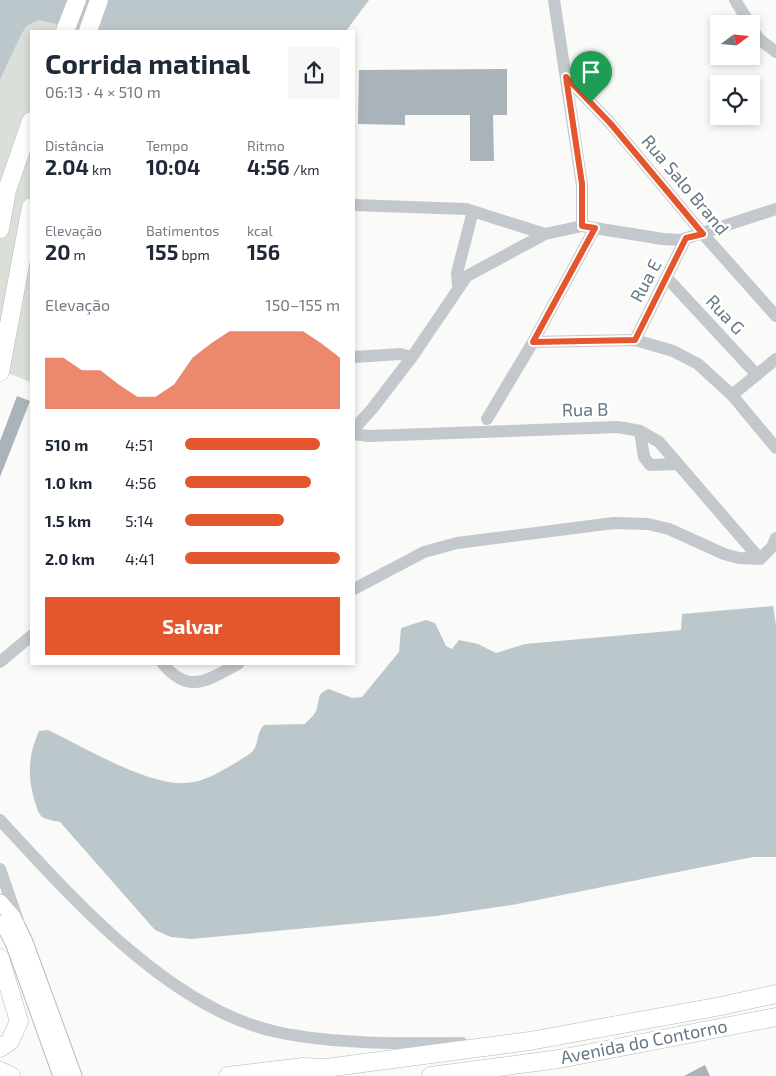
<!DOCTYPE html>
<html lang="pt">
<head>
<meta charset="utf-8">
<style>
	:root { --surface:#fff; --page:#f6f6f7; --text:#1f2937; --muted:#747a83; --accent:#e4572e }
	body { margin:0; font-family:"Exo 2",sans-serif; background:var(--page); color:var(--text); height:100vh; display:flex; flex-direction:column; font-size:19px; white-space:nowrap }
	* { box-sizing:border-box; margin:0 }
	p { font-size:16px; color:var(--muted) }
	.icon { flex:none; width:28px; height:28px; fill:none; stroke:currentColor; stroke-width:2; stroke-linecap:round; stroke-linejoin:round }
	.map { position:relative; flex:1; overflow:hidden }
	.details { position:absolute; left:30px; top:30px; width:325px; height:635px; display:flex; flex-direction:column; background:var(--surface); border-radius:0px; box-shadow:0 2px 8px #0003 }
	.details>* { flex:none }
	.needle { width:32px; rotate:74deg }
	.tools { position:absolute; left:710px; top:15px; display:grid; gap:10px }
	.tools a { display:grid; place-items:center; width:50px; height:50px; border-radius:0px; background:var(--surface); box-shadow:0 2px 8px #0003; font-size:25px }
	.pin { position:absolute; display:grid; place-items:center; width:42px; height:42px; color:#fff; margin:-51px -21px; border-radius:50% 50% 50% 0; rotate:-45deg; box-shadow:0 0 5px #0007 }
	.pin .icon { rotate:45deg }
	.round { display:grid; place-items:center; flex:none; width:52px; height:52px; border-radius:0px; background:var(--page) }
	.head { display:flex; align-items:center; justify-content:space-between; height:85px; padding:0 15px }
	h1 { font-size:28px; font-weight:700; line-height:38px }
	.metrics { display:grid; grid-template-columns:repeat(3,1fr); gap:8px; height:85px; padding:5px 15px }
	.metrics div { display:grid; align-content:center }
	.metrics b { font-size:21px; font-weight:700 }
	.metrics small { font-size:14px; font-weight:400 }
	.metrics p { font-size:14px }
	.chart { height:140px; padding:10px 15px }
	.chart p { display:flex; justify-content:space-between }
	.chart svg { width:100%; height:90px; margin-top:5px; fill:var(--accent); opacity:.7 }
	.primary-button { display:flex; gap:10px; margin-top:auto; padding:10px 15px }
	.primary-button a { flex:1; height:58px; border-radius:0px; background:var(--accent); color:#fff; font-size:20px; font-weight:700; line-height:58px; text-align:center }
	ul { padding:0 15px; list-style:none; font-size:16px }
	li { display:grid; grid-template-columns:80px 60px 1fr; align-items:center; height:38px }
	li i { height:12px; border-radius:6px; background:var(--accent) }
	.map>svg:first-child { display:block }
	.green { fill:#dadfd7 }
	.water { fill:#bbc7cb }
	.building { fill:#aab3b9 }
	.lines { fill:none; stroke-linecap:round; stroke-linejoin:round }
	.major-casing { stroke:#b5babe; stroke-width:17 }
	.highway-casing { stroke:#b4b9bd; stroke-width:19 }
	.minor { stroke:#c3c8cc; stroke-width:12 }
	.major { stroke:#fff; stroke-width:15 }
	.highway { stroke:#fff; stroke-width:18 }
	.route-casing { stroke:#fff; stroke-width:10 }
	.route { stroke:#e4572e; stroke-width:6 }
	.labels { text-anchor:middle; stroke-width:5; stroke-linejoin:round; paint-order:stroke }
	.street-label { font-size:18px; fill:#657683; stroke:#fff }
</style>
</head>
<body>
<div class="map">
<svg width="776" height="1076" viewBox="0 0 776 1076">
	<rect width="100%" height="100%" fill="#fafaf8"/>
	<!-- green -->
	<path class="green" d="M39 20 84 31H31V382L0 370V80L22 33 27 26Z"/>
	<!-- water -->
	<path class="water" d="M0 0H369L346 31H84L39 20 27 26 22 33 0 80Z
		M773 606 776 625V857H753L512 905 436 916 191 939 171 937 155 930 60 822C55 821 49 820 44 818 38 815 37 808 35 802 27 777 28 755 39 731L48 730C84 747 148 786 186 783 203 782 218 773 232 765 238 761 246 757 252 752 259 745 256 733 264 725L305 724C308 720 314 716 316 711 320 701 316 693 329 689L352 698 362 697 399 652 401 628 426 620 435 623 446 646 452 649 459 640 478 644 496 653 525 644 681 630 682 614Z"/>
	<!-- building -->
	<path class="building" d="M507 69V115H493L494 161H470V115H405V125L358 124 359 70Z
		M17 396 30 401 0 477V441Z
		M705 1065 710 1076H684L699 1068Z"/>
	<g class="lines">
		<defs>
			<path id="major" d="M0 902 13 917 25 942 74 1076
				M0 923 7 931 14 945 61 1076"/>
			<path id="highway" d="M65 31 77 0
				M88 31 99 0
				M0 229 7 190 31 121
				M0 372 31 207
				M0 958 19 1021 10 1041 0 1048
				M0 1071 11 1076
				M228 1076 303 1067 326 1068 530 1041 721 1006 776 994
				M431 1076 559 1059 776 1017"/>
		</defs>
		<!-- major casing -->
		<use href="#major" class="major-casing"/>
		<!-- highway casing -->
		<use href="#highway" class="highway-casing"/>
		<!-- minor -->
		<path class="minor" d="M554 0 582 185V226
			M735 0 750 24
			M751 27 759 39 776 52
			M566 77 611 124 703 234 776 316
			M354 205 466 209 545 234
			M667 278 757 375
			M458 286 457 273 473 211
			M635 340 686 238
			M533 342 635 340 673 351 698 364 732 395 776 448
			M354 357 400 354 412 357
			M732 395 776 359
			M487 419 533 342 595 228
			M354 429 372 409 412 357 467 276 545 234 582 226 663 239 681 240 776 209
			M640 431 644 457 650 465 676 464
			M354 434 368 436 618 427 640 431 659 442 760 559
			M354 589 424 552 457 543 614 523 648 524 669 529 724 554 739 558 760 559 772 547 776 538
			M0 662 31 636
			M163 664C189 695 208 680 238 664
			M0 820C72 898 170 1009 277 1032 332 1044 405 1044 462 1043
			M0 869 18 921"/>
		<!-- major -->
		<use href="#major" class="major"/>
		<!-- highway -->
		<use href="#highway" class="highway"/>
	</g>
	<g class="lines">
		<defs>
			<path id="route" d="M566 77 611 124 703 234 686 238 635 340 533 342 595 228 582 226V184Z"/>
		</defs>
		<!-- route casing -->
		<use href="#route" class="route-casing"/>
		<!-- route -->
		<use href="#route" class="route"/>
	</g>
	<g class="labels">
		<!-- street labels -->
		<g class="street-label">
			<text transform="translate(685 185) rotate(50)" y="6">Rua Salo Brand</text>
			<text transform="translate(646 281) rotate(-62)" y="6">Rua E</text>
			<text transform="translate(725 315) rotate(47)" y="6">Rua G</text>
			<text transform="translate(585 410) rotate(-1)" y="6">Rua B</text>
			<text transform="translate(644 1042) rotate(-11)" y="6">Avenida do Contorno</text>
		</g>
	</g>
</svg>
<div class="tools">
<a><svg class="needle" viewBox="-14 -14 28 28"><path d="M0-13l5 13h-10z" fill="#e53935"/><path d="M0 13l5-13h-10z" fill="#747a83"/></svg></a>
<a><svg class="icon" aria-label="locate" viewBox="0 0 24 24"><circle cx="12" cy="12" r="6"/><path d="M12 2v4M12 18v4M2 12h4M18 12h4"/></svg></a>
</div>
<div class="pin" style="left:591px;top:102px;background:#1e9e55"><svg class="icon" aria-label="arrive" viewBox="0 0 24 24"><path d="M6 21V4h12l-3 4 3 4H6"/></svg></div>
<section class="details">
<div class="head"><div><h1>Corrida matinal</h1><p>06:13 · 4 × 510 m</p></div><a class="round"><svg class="icon" aria-label="share" viewBox="0 0 24 24"><path d="M12 15V3M7 8l5-5 5 5M5 13v7h14v-7"/></svg></a></div>
<div class="metrics">
<div><p>Distância</p><b>2.04<small> km</small></b></div>
<div><p>Tempo</p><b>10:04</b></div>
<div><p>Ritmo</p><b>4:56<small> /km</small></b></div>
</div>
<div class="metrics">
<div><p>Elevação</p><b>20<small> m</small></b></div>
<div><p>Batimentos</p><b>155<small> bpm</small></b></div>
<div><p>kcal</p><b>156</b></div>
</div>
<div class="chart"><p><span>Elevação</span>150–155 m</p>
<svg viewBox="0 0 160 44" preserveAspectRatio="none"><path d="M0 44V19L10 19L20 25L30 25L40 32L50 38L60 38L70 32L80 19L90 12L100 6L110 6L120 6L130 6L140 6L150 12L160 19V44z"/></svg>
</div>
<ul>
<li><b>510 m</b>4:51<i style="width:87%"></i></li>
<li><b>1.0 km</b>4:56<i style="width:81%"></i></li>
<li><b>1.5 km</b>5:14<i style="width:64%"></i></li>
<li><b>2.0 km</b>4:41<i style="width:100%"></i></li>
</ul>
<div class="primary-button"><a>Salvar</a></div>
</section>
</div>
</body>
</html>
